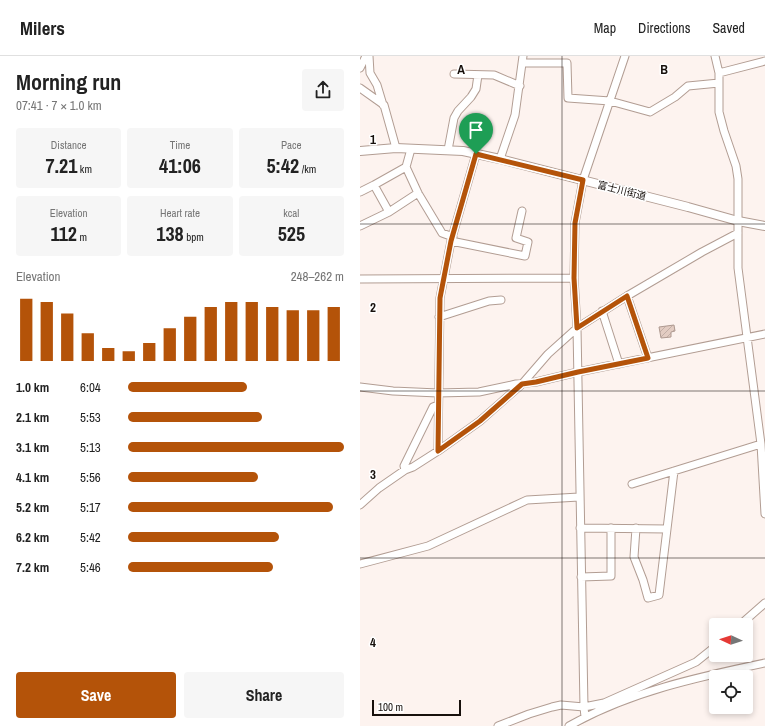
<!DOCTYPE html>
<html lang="en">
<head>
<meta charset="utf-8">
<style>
	:root { --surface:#fff; --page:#f6f6f6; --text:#222; --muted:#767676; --line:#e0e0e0; --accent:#b45309 }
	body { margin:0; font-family:"Archivo Narrow","Noto Sans JP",sans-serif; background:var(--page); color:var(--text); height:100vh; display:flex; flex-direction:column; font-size:15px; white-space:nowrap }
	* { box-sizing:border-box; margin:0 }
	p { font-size:13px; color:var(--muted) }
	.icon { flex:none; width:22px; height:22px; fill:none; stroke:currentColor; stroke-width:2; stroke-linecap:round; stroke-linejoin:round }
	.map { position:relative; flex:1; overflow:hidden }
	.side { display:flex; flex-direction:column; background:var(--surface); width:360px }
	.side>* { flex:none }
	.needle { width:26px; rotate:273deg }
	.tools { position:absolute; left:349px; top:562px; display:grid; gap:8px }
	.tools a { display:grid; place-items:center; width:44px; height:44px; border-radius:4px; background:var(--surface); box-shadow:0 2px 6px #0003; font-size:20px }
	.scale { position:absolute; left:12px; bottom:10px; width:89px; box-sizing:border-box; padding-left:4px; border:2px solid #17100c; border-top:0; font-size:11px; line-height:14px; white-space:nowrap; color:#17100c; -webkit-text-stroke:3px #fff; paint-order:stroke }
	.pin { position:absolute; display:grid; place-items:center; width:34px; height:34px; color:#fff; margin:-41px -17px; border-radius:50% 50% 50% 0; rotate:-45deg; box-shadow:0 0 4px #0007 }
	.pin .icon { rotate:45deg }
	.round { display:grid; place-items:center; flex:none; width:42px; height:42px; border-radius:4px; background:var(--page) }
	.head { display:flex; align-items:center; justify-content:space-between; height:68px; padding:0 16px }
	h1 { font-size:22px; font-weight:700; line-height:30px }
	.stats { display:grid; grid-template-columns:repeat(3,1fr); gap:6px; height:68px; padding:4px 16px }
	.stats div { display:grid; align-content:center; border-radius:4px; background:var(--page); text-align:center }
	.stats b { font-size:20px; font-weight:700 }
	.stats small { font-size:11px; font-weight:400 }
	.stats p { font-size:11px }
	.chart { height:112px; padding:8px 16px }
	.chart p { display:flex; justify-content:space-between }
	.chart svg { width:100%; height:72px; margin-top:4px; stroke:var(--accent); stroke-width:6 }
	.cta { display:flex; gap:8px; margin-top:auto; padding:8px 16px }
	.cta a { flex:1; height:46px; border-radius:4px; background:var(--accent); color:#fff; font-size:16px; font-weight:700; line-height:46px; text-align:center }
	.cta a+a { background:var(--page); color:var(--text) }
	ul { padding:0 16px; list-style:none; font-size:13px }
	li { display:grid; grid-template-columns:64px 48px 1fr; align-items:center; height:30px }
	li i { height:10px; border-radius:5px; background:var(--accent) }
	header { display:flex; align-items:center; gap:24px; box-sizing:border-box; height:56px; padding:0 20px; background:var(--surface); border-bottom:1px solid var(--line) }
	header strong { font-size:19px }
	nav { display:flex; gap:22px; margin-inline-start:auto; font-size:14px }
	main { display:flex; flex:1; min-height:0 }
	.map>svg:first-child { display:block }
	.building { fill:url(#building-hatch); stroke:#ae9990 }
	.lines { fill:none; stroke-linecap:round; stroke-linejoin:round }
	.minor-casing { stroke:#b29d93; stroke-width:9 }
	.major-casing { stroke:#b29d93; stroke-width:10 }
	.minor { stroke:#fff; stroke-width:7 }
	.major { stroke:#fff; stroke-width:8 }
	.route-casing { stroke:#fff; stroke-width:8 }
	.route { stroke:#b45309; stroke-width:5 }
	.grid { fill:none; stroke:#17100c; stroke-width:1; stroke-opacity:0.55 }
	.labels { text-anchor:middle; stroke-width:3; stroke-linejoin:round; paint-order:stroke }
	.street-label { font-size:10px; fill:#17100c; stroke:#fff }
	.grid-label { font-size:13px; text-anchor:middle; font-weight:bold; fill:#17100c; stroke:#fff; stroke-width:3; stroke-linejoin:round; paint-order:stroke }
</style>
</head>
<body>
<header>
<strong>Milers</strong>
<nav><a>Map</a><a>Directions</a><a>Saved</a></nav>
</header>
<main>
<section class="side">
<div class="head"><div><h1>Morning run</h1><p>07:41 · 7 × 1.0 km</p></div><a class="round"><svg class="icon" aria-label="share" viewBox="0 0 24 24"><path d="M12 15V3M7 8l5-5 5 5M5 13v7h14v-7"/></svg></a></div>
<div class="stats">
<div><p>Distance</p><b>7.21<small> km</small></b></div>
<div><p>Time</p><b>41:06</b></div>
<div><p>Pace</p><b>5:42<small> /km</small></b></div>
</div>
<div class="stats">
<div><p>Elevation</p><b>112<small> m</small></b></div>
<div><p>Heart rate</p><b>138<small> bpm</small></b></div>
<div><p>kcal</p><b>525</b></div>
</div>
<div class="chart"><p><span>Elevation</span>248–262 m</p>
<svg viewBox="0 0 160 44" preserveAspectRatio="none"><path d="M5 44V6M15 44V8M25 44V15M35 44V27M45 44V36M55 44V38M65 44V33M75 44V24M85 44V17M95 44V11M105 44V8M115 44V8M125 44V11M135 44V13M145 44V13M155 44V11"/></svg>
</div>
<ul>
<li><b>1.0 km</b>6:04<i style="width:55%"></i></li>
<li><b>2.1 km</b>5:53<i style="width:62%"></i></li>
<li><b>3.1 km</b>5:13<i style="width:100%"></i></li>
<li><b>4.1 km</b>5:56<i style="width:60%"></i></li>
<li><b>5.2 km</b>5:17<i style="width:95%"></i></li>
<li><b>6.2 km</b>5:42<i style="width:70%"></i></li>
<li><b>7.2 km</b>5:46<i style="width:67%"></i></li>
</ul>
<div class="cta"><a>Save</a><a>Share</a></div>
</section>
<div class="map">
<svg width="405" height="670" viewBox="0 0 405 670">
	<defs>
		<pattern id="building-hatch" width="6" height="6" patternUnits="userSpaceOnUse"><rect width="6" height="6" fill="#e3ccc2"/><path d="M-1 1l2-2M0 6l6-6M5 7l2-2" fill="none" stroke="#c2aea6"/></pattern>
	</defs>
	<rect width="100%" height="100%" fill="#fdf3ef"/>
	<!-- building -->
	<path class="building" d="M314 269 315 275 311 276V281L301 282 299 271Z"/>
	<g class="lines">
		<defs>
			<path id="minor" d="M9 0 10 17 17 29 23 49
				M355 0 359 17V56L364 75 376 110 378 123V212L401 388 405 458
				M163 7H207L208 42 250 45 290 56 315 41 328 30 359 27
				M0 12 6 0
				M359 17 405 5
				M94 18 134 19 160 30
				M0 32 24 49 36 92
				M88 94 94 62 98 55 111 41 116 33 118 19
				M140 103 155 59 163 0
				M46 111 58 137 82 177 93 181
				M14 129 29 156
				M0 136 14 129 46 111 51 93
				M0 170 29 156 58 137
				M91 185 165 200 168 186 156 182 162 155
				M0 223 214 222
				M267 240 288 302
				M242 255 259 308
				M79 261 129 245 141 244
				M0 331 33 335 78 337 119 336 156 328 176 326 218 316 405 278
				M78 395 80 242 91 185 116 98
				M45 414 44 410 73 351 78 349
				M272 428 401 388
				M0 449 19 432 45 414 53 411 78 395 120 365 162 328 188 298 217 272 267 240 342 196 378 177
				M220 472 307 473 314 415
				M276 472 274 501 283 524 288 542 299 539 307 473
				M0 508 68 490 167 444 219 441
				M221 521 251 520V472
				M380 569 405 547
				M225 661 224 651 217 272 214 222 215 167 223 124 265 0
				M138 670 169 658 192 651 201 649 224 651 244 647 336 606 356 590
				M209 670C269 636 338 621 405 607"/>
			<path id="major" d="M0 95 36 92 103 95 140 103 328 151 378 165 405 170"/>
		</defs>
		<!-- minor casing -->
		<use href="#minor" class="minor-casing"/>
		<!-- major casing -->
		<use href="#major" class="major-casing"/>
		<!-- minor -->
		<use href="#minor" class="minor"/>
		<!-- major -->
		<use href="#major" class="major"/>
	</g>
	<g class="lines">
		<defs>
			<path id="route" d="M116 98 223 124 215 167 214 222 217 272 267 240 288 302 218 316 176 326 162 328 120 365 78 395 80 242 91 185Z"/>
		</defs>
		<!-- route casing -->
		<use href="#route" class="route-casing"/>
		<!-- route -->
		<use href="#route" class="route"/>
	</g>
	<!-- grid -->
	<path class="grid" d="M202 0V670M0 168H405M0 335H405M0 502H405"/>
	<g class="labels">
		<!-- street labels -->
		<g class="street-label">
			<text transform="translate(262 134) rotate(14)" y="4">富士川街道</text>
		</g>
	</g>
	<g class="grid-label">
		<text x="101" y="18">A</text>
		<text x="304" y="18">B</text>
		<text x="13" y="88">1</text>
		<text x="13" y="256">2</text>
		<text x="13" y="423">3</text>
		<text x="13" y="591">4</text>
	</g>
</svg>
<div class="tools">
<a><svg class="needle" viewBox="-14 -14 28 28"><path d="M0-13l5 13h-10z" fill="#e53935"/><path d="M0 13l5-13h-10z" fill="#767676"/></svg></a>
<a><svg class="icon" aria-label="locate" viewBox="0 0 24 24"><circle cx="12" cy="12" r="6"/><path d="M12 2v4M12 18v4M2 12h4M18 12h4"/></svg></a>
</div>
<div class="scale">100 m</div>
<div class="pin" style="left:116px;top:98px;background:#1e9e55"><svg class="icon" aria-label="arrive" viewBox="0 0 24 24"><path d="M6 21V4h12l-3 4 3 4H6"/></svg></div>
</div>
</main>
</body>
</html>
